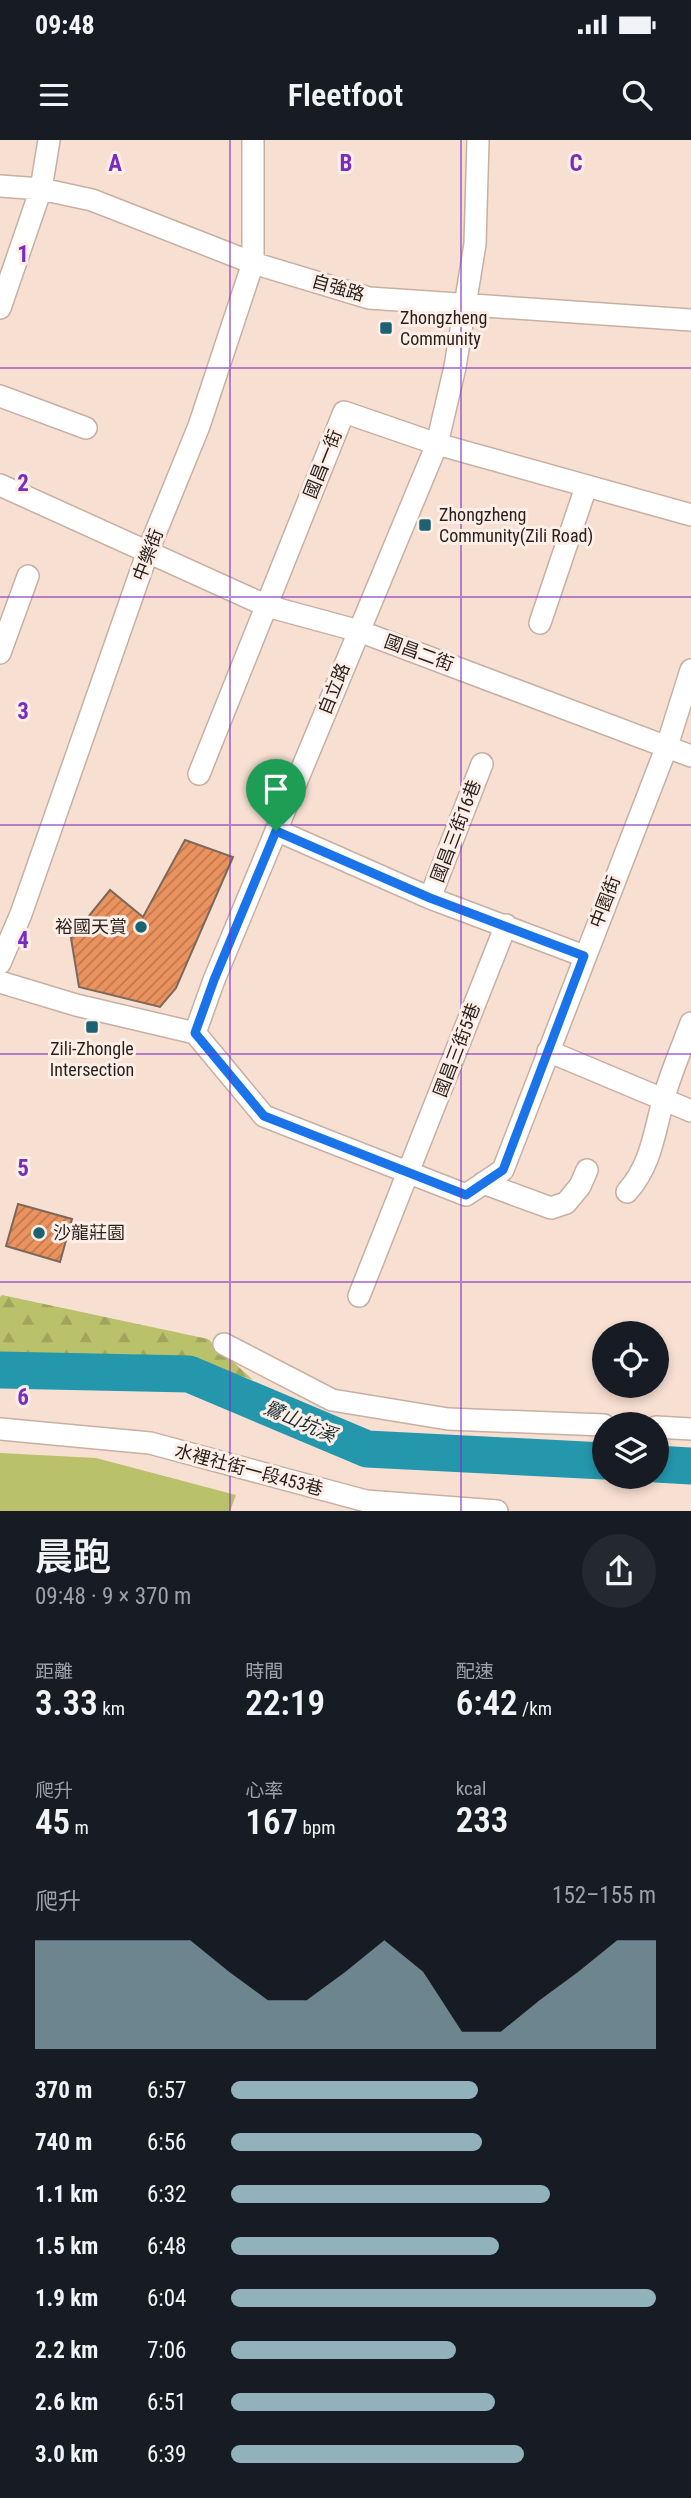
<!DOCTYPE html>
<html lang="zh-TW">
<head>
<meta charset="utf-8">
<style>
	:root { --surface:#171b24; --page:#242831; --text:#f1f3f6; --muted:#9ea1a6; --accent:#91b2bb }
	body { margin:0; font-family:"Roboto Condensed","Noto Sans TC",sans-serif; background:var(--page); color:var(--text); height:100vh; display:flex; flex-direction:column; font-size:26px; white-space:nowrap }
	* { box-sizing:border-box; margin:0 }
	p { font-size:23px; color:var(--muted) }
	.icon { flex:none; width:38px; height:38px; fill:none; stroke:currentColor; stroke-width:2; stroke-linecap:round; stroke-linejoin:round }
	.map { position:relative; height:1371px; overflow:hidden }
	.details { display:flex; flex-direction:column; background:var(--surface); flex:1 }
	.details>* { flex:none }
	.controls { position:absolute; left:592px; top:1181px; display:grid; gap:14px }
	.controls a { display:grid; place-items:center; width:77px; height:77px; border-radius:50%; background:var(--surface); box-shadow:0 4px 10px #0003; font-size:35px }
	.pin { position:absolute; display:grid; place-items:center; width:60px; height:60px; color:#fff; margin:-72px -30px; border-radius:50% 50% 50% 0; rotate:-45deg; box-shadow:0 0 7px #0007 }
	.pin .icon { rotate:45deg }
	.round { display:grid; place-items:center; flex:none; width:74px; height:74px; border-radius:37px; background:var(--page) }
	.overview { display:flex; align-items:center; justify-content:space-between; height:119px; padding:0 35px }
	h1 { font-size:38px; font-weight:600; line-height:52px }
	.metrics { display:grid; grid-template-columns:repeat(3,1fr); gap:10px; height:119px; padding:7px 35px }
	.metrics div { display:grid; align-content:center }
	.metrics b { font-size:35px; font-weight:600 }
	.metrics small { font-size:19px; font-weight:400 }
	.metrics p { font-size:19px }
	.chart { height:196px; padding:14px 35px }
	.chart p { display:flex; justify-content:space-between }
	.chart svg { width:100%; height:126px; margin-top:7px; fill:var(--accent); opacity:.7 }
	ul { padding:0 35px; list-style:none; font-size:23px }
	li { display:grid; grid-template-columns:112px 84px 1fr; align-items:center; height:52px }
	li i { height:18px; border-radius:9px; background:var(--accent) }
	.status { display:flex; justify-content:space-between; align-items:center; height:49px; padding:0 35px; background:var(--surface); direction:ltr }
	.status svg { height:19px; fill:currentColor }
	header { display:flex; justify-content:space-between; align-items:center; height:91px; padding:0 35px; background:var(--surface); font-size:32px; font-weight:600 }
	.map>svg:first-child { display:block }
	.green { fill:#bac16b }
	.forest { fill:url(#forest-firs) }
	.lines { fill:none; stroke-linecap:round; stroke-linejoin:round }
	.river { stroke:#2497ad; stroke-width:37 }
	.building { fill:url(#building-hatch); stroke:#7c685c; stroke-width:2 }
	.minor-casing { stroke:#c7b0a3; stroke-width:24 }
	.minor { stroke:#fff; stroke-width:21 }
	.route-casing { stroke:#fff; stroke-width:14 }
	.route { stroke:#1a73e8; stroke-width:9 }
	.grid { fill:none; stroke:#7b2cbf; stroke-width:2; stroke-opacity:0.55 }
	.poi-dot { fill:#1b6272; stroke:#fdefe7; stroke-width:2.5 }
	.labels { text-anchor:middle; stroke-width:6; stroke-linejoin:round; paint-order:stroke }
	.street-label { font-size:18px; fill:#281f1a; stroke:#fdefe7 }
	.poi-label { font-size:18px; fill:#281f1a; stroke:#fdefe7; text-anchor:start }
	.water-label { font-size:19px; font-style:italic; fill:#172f34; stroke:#fdefe7 }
	.grid-label { font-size:23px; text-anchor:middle; font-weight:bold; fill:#7b2cbf; stroke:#fdefe7; stroke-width:6; stroke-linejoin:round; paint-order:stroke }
</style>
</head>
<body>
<div class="status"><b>09:48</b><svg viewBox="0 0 49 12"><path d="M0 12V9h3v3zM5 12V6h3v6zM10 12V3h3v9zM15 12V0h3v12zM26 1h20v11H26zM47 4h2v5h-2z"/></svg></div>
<header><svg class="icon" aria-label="menu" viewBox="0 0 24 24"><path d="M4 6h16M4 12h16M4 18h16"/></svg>Fleetfoot<svg class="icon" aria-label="search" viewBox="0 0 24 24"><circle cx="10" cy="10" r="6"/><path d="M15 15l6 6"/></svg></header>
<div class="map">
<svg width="691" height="1371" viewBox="0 0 691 1371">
	<defs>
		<pattern id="forest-firs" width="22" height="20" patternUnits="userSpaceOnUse" patternTransform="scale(1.75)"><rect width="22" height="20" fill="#bac16b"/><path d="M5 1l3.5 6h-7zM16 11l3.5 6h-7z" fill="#a0a55c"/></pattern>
		<pattern id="building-hatch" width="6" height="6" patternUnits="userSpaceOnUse" patternTransform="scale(1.75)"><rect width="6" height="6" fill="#eb935e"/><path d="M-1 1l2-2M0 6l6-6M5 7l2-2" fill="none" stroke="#be774d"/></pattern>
	</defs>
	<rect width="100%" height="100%" fill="#f7dfd2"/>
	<!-- green -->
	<path class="green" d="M0 1313 96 1318 236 1355 230 1371H0Z"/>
	<!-- forest -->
	<path class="forest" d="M2 1155 208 1199 253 1240 188 1218 0 1213V1157Z"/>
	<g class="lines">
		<!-- river -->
		<path class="river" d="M0 1230 189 1234 367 1309 604 1321
			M656 1324 691 1326"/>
	</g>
	<!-- building -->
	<path class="building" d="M185 700 233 717 176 848 160 867 79 847 71 798 110 750 143 777Z
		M18 1064 72 1079 60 1122 6 1106Z"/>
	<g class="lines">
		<defs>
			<path id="minor" d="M0 46 41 49 92 60 253 123 369 158 691 180
				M0 168 41 49 49 0
				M0 256 86 288
				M0 345 267 466 359 491 691 616
				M540 483 586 347
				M0 513 28 436
				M199 634 344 272 437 304 691 375
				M276 690 430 758 584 816
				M430 758 482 624
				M0 823 21 774 148 411 199 286 253 123V0
				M0 842 76 865 195 893 214 840 437 304 455 227 475 104 478 0
				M195 893 264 976 466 1055 503 1030 667 606 691 530
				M548 911 691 971
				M483 1043 551 1068 566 1063 580 1046 587 1030
				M627 1052C651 1025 654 994 663 961 670 934 682 908 691 883
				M359 1156 506 785
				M224 1204 332 1260 448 1279 604 1285
				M656 1287 691 1289
				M0 1289 150 1303 366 1361 497 1371"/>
		</defs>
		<!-- minor casing -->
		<use href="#minor" class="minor-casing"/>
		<!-- minor -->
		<use href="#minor" class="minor"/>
	</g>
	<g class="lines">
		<defs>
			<path id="route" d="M276 691 430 758 584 816 503 1030 466 1055 264 976 195 893 214 840Z"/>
		</defs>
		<!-- route casing -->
		<use href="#route" class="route-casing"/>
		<!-- route -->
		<use href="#route" class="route"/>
	</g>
	<!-- grid -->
	<path class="grid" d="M230 0V1371M461 0V1371M0 228H691M0 457H691M0 685H691M0 914H691M0 1142H691"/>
	<!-- markers -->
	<g class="poi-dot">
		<rect x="379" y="181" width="14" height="14" rx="3.5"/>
		<rect x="418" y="378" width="14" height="14" rx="3.5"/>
		<circle cx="141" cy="787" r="7"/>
		<rect x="85" y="880" width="14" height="14" rx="3.5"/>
		<circle cx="39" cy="1093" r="7"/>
	</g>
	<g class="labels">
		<!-- street labels -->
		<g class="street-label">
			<text transform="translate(338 148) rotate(16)" y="6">自強路</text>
			<text transform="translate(323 324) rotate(-68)" y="6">國昌一街</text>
			<text transform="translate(148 415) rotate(-69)" y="6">中樂街</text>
			<text transform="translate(419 513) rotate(20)" y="6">國昌二街</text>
			<text transform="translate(334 549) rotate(-68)" y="6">自立路</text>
			<text transform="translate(456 691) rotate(-69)" y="6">國昌三街16巷</text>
			<text transform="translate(605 762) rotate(-69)" y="6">中園街</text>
			<text transform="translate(457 910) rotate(-69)" y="6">國昌三街5巷</text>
			<text transform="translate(249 1330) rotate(15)" y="6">水裡社街一段453巷</text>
		</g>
		<!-- poi labels -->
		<g class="poi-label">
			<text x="400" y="184">Zhongzheng<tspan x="400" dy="21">Community</tspan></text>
			<text x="439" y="381">Zhongzheng<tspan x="439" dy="21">Community(Zili Road)</tspan></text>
			<text x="127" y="793" text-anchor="end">裕國天賞</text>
			<text x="92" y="915" text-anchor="middle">Zili-Zhongle<tspan x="92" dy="21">Intersection</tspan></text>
			<text x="53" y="1099">沙龍莊園</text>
		</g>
		<!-- water labels -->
		<g class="water-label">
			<text transform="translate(300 1281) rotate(23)" y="7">鷺山坑溪</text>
		</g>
	</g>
	<g class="grid-label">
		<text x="115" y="31">A</text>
		<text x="346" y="31">B</text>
		<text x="576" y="31">C</text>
		<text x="23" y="122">1</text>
		<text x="23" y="351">2</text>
		<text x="23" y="579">3</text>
		<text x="23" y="808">4</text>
		<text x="23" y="1036">5</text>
		<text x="23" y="1265">6</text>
	</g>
</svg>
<div class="controls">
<a><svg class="icon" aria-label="locate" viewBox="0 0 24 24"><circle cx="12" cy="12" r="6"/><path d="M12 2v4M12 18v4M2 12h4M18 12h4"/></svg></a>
<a><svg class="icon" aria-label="layers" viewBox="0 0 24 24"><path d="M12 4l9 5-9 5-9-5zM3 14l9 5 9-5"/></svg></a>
</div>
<div class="pin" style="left:276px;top:691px;background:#1e9e55"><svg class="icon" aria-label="arrive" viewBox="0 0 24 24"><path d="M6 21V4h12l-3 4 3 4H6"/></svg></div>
</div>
<section class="details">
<div class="overview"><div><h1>晨跑</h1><p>09:48 · 9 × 370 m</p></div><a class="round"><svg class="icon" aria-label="share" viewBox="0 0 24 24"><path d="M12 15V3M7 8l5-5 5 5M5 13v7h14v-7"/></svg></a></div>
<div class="metrics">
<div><p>距離</p><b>3.33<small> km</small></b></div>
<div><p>時間</p><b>22:19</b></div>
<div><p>配速</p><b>6:42<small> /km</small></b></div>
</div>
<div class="metrics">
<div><p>爬升</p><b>45<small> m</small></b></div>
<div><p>心率</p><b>167<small> bpm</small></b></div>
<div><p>kcal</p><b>233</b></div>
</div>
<div class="chart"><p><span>爬升</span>152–155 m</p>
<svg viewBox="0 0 160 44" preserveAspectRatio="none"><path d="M0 44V6L10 6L20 6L30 6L40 6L50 17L60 27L70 27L80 17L90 6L100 17L110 38L120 38L130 27L140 17L150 6L160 6V44z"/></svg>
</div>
<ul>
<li><b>370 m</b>6:57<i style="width:58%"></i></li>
<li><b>740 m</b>6:56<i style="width:59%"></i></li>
<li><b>1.1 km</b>6:32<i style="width:75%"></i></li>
<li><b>1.5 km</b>6:48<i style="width:63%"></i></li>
<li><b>1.9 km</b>6:04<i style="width:100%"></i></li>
<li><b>2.2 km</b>7:06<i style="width:53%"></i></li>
<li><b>2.6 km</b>6:51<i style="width:62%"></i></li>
<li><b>3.0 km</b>6:39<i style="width:69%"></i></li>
</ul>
</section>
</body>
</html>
